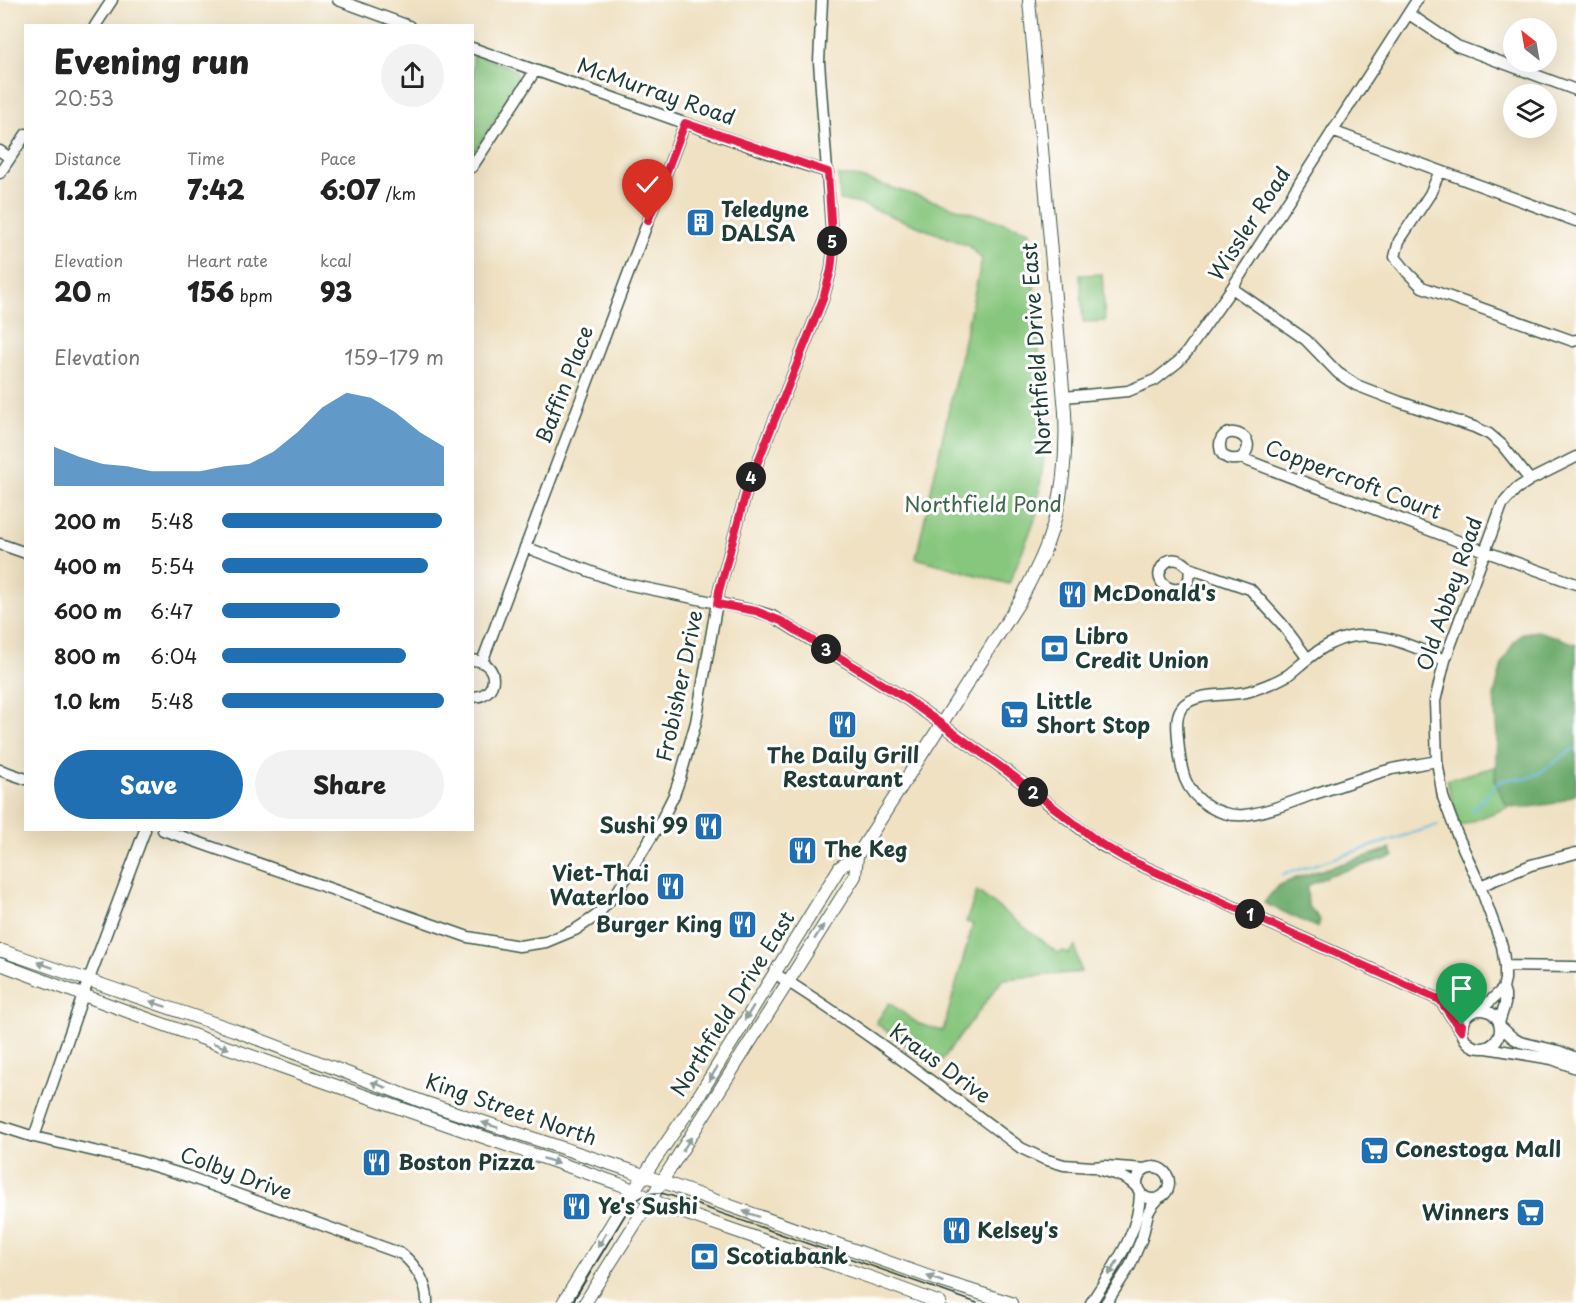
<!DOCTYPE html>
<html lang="en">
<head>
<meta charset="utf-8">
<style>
	:root { --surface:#fff; --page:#f2f2f2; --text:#222; --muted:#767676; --accent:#1f6fb2 }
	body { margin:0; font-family:"Playpen Sans",sans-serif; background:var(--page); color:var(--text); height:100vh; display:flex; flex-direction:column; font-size:22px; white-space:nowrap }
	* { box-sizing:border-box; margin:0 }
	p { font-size:20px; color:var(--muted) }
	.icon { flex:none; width:33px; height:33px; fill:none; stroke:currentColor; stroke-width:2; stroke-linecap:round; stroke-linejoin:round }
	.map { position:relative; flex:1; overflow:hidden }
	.details { position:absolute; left:24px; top:24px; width:450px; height:807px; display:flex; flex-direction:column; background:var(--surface); border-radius:0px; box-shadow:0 6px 24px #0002 }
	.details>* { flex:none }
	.needle { width:39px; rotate:329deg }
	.tools { position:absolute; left:1503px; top:18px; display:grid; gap:12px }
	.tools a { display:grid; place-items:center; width:54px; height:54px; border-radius:50%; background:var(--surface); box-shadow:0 6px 24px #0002; font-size:30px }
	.pin { position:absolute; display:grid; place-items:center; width:51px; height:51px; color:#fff; margin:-62px -26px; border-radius:50% 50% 50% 0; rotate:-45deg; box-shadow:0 0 6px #0007 }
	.pin .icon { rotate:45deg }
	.km { position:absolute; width:30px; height:30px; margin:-15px; border-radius:50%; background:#222; color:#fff; font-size:16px; line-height:30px; text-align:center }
	.round { display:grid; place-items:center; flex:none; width:63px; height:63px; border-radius:32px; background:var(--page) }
	.headline { display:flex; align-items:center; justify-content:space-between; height:102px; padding:0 30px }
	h1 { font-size:33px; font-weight:800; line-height:45px }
	.figures { display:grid; grid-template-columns:repeat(3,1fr); gap:9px; height:102px; padding:6px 30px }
	.figures div { display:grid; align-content:center }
	.figures b { font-size:26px; font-weight:800 }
	.figures small { font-size:16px; font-weight:400 }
	.figures p { font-size:16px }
	.chart { height:168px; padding:12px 30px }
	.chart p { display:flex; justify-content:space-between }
	.chart svg { width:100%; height:108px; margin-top:6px; fill:var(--accent); opacity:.7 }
	.button { display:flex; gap:12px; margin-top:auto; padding:12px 30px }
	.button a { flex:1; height:69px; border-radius:36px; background:var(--accent); color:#fff; font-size:24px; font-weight:800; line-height:69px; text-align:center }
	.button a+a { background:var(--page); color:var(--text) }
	ul { padding:0 30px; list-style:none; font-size:20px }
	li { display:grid; grid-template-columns:96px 72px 1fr; align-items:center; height:45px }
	li i { height:15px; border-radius:8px; background:var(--accent) }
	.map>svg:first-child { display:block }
	.green { fill:#87c67d; stroke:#538258; stroke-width:1.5 }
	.forest { fill:#6dab6c; stroke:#467450; stroke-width:1.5 }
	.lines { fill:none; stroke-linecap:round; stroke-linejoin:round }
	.stream { stroke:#63bbe0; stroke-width:2 }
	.minor-casing { stroke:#3e5649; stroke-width:13 }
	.major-casing { stroke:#3e5649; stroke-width:14 }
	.minor { stroke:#fff; stroke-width:10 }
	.major { stroke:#fff; stroke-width:12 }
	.tram { stroke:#1f3d34; stroke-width:1.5 }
	.oneway { fill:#8f9e9a }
	.route-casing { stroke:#fff; stroke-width:12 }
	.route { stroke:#e11d48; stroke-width:8 }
	.labels { text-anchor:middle; stroke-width:6; stroke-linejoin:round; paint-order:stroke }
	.street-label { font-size:21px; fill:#1f3d34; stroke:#fff }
	.poi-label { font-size:21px; font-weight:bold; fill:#1f3d34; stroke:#fff; text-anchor:start }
	.park-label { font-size:21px; fill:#3e664a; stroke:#fff }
</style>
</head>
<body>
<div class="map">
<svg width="1576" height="1303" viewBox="0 0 1576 1303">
	<rect width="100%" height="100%" fill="#fff"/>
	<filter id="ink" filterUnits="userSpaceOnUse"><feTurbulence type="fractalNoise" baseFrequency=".0167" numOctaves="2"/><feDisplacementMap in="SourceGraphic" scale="12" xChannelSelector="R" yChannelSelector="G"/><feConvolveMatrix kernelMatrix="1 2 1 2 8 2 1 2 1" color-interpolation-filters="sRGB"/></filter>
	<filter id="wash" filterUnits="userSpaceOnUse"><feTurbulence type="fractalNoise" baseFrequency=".008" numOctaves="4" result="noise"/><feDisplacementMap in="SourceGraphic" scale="24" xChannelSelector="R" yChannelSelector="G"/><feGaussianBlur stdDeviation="1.35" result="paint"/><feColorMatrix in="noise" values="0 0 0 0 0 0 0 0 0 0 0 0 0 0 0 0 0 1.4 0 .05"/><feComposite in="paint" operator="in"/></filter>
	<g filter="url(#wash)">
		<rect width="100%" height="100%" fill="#efe1c2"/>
		<!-- green -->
		<path class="green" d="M473 54 509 67 516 71 518 84 473 154Z
			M838 176H854L1030 231 1046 441 1036 517 1009 584 916 558 982 259 969 246 860 204 840 200Z
			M1102 274 1105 321 1083 322 1080 275Z
			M1499 766 1555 789 1460 826 1446 780Z
			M977 891 1058 953 1064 951 1068 954 1075 946 1081 972 1003 979 936 1068 876 1023 889 1003 919 1024 943 1031 973 924 966 922Z"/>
		<!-- forest -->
		<path class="forest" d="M1538 631 1576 644V794L1556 803 1524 808 1509 806 1504 801 1495 781 1497 737 1494 696 1502 664 1514 642 1523 633Z
			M1390 849 1394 856 1330 875 1307 886 1308 905 1320 920 1318 928 1264 903 1270 895 1280 885 1299 877Z"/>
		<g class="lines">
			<!-- stream -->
			<path class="stream" d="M1472 811 1500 781 1514 778 1526 779 1540 773 1573 749H1576
				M1282 875 1438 825"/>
		</g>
	</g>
	<g filter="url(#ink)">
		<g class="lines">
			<defs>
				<path id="minor" d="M338 0 409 26
					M1409 14 1457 46 1576 90
					M95 26 112 0
					M472 48 786 159 828 172
					M1332 131 1576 221
					M0 151 10 158
					M472 167 535 71
					M1440 171 1430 194 1399 241 1395 257 1408 273 1422 287 1573 341 1576 340
					M0 173 26 134
					M1232 288 1306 340 1338 373 1356 385 1400 402 1474 427 1489 434 1502 445 1530 480
					M1064 397 1128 391 1155 380 1178 362 1187 352 1232 288 1417 0
					M1241 458C1265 436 1218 420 1220 447 1221 459 1232 461 1241 458L1484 551 1576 584
					M0 544 26 553
					M525 547 621 583 756 611 772 616 908 700 1012 775 1101 845 1125 858 1440 1000H1451L1475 1010
					M1189 568C1195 603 1148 589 1162 567 1169 555 1182 559 1189 568L1250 589 1282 624 1308 659
					M472 660C500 661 500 697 472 697
					M482 662 685 123
					M1437 761C1422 764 1407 766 1392 769 1366 776 1340 786 1314 794 1292 802 1268 812 1244 815 1220 817 1194 802 1185 779 1181 768 1179 752 1178 739 1177 727 1175 714 1184 705 1199 691 1231 697 1250 691 1263 687 1276 682 1288 675 1302 664 1316 650 1332 643 1370 624 1409 645 1445 660
					M0 770 26 779
					M163 830 468 937 519 946 546 942 575 930 596 916 618 891 660 823 674 795 680 778 696 722 719 591 747 489 823 299 831 270 833 252 819 62 822 0
					M1480 886 1531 865 1576 853
					M1505 966 1576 967
					M774 973C860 1026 940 1088 1021 1148L1044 1159 1064 1165 1092 1167 1105 1166 1145 1169
					M1440 1000 1461 1031
					M1462 1029a19 19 0 1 1 38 0a19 19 0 1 1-38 0Z
					M1479 1010 1485 1006 1503 989
					M1499 1023 1505 1004V995L1503 989 1505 979V966L1502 946 1480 886 1456 832 1443 797 1437 761 1435 701 1445 660 1502 505 1516 489 1530 480 1576 457
					M1500 1026 1513 1038 1520 1042 1558 1051 1576 1058
					M1487 1048 1552 1059 1576 1068
					M0 1126 34 1137 137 1161 184 1175 402 1254C416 1266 428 1284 427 1303
					M34 1137 83 995 145 830
					M1137 1183a16 16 0 1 1 32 0a16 16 0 1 1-32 0Z
					M1100 1170C1115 1174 1129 1177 1138 1189
					M1091 1303C1112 1269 1140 1234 1140 1192
					M1106 1303 1130 1266 1142 1238 1148 1213 1152 1206 1160 1197"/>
				<path id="major" d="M0 951H3L234 1030 426 1103 632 1171 941 1281 1011 1303
					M0 964C206 1042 414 1113 622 1185L667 1207 872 1278 940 1303
					M563 1303 619 1212 700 1094 840 867 857 856 1020 601C1030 581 1041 562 1048 541 1063 500 1067 456 1065 412L1029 0
					M585 1303C676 1161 764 1018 855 876L857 856"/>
			</defs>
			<!-- minor casing -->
			<use href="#minor" class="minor-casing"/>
			<!-- major casing -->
			<use href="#major" class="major-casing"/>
			<!-- minor -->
			<use href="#minor" class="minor"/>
			<!-- major -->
			<use href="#major" class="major"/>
			<!-- tram -->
			<path class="tram" d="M572 1303 631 1205C644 1193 655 1190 672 1196L977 1303"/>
		</g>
		<!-- one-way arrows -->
		<defs><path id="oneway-solid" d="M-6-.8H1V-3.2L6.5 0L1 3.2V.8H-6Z" transform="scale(1.5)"/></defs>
		<g class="oneway">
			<use href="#oneway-solid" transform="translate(819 932) rotate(-57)"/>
			<use href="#oneway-solid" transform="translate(45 965) rotate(-161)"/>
			<use href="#oneway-solid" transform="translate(158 1004) rotate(-161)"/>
			<use href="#oneway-solid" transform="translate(749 1013) rotate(122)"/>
			<use href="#oneway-solid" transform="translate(221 1046) rotate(20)"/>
			<use href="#oneway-solid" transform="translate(713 1074) rotate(121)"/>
			<use href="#oneway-solid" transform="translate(379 1085) rotate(-159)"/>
			<use href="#oneway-solid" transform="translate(490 1125) rotate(-162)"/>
			<use href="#oneway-solid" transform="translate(687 1144) rotate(-58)"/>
			<use href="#oneway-solid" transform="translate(551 1161) rotate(19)"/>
			<use href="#oneway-solid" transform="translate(751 1214) rotate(-161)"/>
			<use href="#oneway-solid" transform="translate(602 1240) rotate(121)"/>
			<use href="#oneway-solid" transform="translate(1113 1268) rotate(122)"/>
			<use href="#oneway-solid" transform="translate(935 1279) rotate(-160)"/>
		</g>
	</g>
	<g class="lines" filter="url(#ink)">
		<defs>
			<path id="route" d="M648 221 685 123 828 172 833 252 831 270 823 299 747 489 719 591 717 604 756 611 781 621 908 700 1012 775 1101 844 1125 858 1440 1000 1461 1031 1462 1025"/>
		</defs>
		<!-- route casing -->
		<use href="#route" class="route-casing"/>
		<!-- route -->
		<use href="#route" class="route"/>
	</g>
	<!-- icons -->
	<defs>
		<symbol id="building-square" viewBox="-11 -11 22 22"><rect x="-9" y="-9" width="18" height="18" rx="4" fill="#1f6fb2" stroke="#fff"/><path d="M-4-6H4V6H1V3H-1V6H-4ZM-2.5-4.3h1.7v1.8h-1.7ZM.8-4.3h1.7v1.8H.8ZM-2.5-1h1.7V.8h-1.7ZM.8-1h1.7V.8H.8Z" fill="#fff"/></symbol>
		<symbol id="restaurant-square" viewBox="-11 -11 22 22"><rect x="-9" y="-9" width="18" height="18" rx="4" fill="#1f6fb2" stroke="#fff"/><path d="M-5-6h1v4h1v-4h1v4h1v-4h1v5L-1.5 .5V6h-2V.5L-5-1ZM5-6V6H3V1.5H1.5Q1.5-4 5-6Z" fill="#fff"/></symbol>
		<symbol id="bank-square" viewBox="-11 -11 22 22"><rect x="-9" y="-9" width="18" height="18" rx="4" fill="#1f6fb2" stroke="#fff"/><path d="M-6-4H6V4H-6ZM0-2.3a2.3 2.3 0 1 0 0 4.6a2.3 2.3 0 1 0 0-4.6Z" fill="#fff"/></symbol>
		<symbol id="supermarket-square" viewBox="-11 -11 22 22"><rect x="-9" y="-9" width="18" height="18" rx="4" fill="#1f6fb2" stroke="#fff"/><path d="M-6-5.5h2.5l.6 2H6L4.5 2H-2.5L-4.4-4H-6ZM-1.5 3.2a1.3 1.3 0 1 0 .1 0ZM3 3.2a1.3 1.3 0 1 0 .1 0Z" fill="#fff"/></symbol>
	</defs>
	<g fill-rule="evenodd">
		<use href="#building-square" x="684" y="206" width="33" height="33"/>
		<use href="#restaurant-square" x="1056" y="578" width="33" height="33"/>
		<use href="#bank-square" x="1038" y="632" width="33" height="33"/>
		<use href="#supermarket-square" x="998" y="698" width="33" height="33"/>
		<use href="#restaurant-square" x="826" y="708" width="33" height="33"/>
		<use href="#restaurant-square" x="692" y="810" width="33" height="33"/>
		<use href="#restaurant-square" x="786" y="834" width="33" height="33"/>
		<use href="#restaurant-square" x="654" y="870" width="33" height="33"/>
		<use href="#restaurant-square" x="726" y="908" width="33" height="33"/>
		<use href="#supermarket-square" x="1358" y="1134" width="33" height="33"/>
		<use href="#restaurant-square" x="360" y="1146" width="33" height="33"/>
		<use href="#restaurant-square" x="560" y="1190" width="33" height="33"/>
		<use href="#supermarket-square" x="1514" y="1196" width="33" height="33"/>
		<use href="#restaurant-square" x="940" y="1214" width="33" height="33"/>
		<use href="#bank-square" x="688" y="1240" width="33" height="33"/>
	</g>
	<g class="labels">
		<!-- street labels -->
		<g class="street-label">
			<text transform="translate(656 92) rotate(19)" y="7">McMurray Road</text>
			<text transform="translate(1250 224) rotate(-57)" y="7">Wissler Road</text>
			<text transform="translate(1037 349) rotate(-94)" y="7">Northfield Drive East</text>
			<text transform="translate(565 385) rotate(-69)" y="7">Baffin Place</text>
			<text transform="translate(1353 480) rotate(21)" y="7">Coppercroft Court</text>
			<text transform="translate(1450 594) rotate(-71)" y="7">Old Abbey Road</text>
			<text transform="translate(680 686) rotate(-78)" y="7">Frobisher Drive</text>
			<text transform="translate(733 1004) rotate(-58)" y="7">Northfield Drive East</text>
			<text transform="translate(940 1064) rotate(36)" y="7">Kraus Drive</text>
			<text transform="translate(511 1110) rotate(19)" y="7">King Street North</text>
			<text transform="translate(236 1174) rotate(20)" y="7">Colby Drive</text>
		</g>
		<!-- poi labels -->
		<g class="poi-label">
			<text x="721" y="217">Teledyne<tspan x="721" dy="24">DALSA</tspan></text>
			<text x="1093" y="601">McDonald's</text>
			<text x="1075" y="644">Libro<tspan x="1075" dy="24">Credit Union</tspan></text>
			<text x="1036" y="709">Little<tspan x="1036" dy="24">Short Stop</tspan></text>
			<text x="843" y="763" text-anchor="middle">The Daily Grill<tspan x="843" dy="24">Restaurant</tspan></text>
			<text x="688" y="833" text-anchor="end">Sushi 99</text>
			<text x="824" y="857">The Keg</text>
			<text x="649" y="881" text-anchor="end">Viet-Thai<tspan x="649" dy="24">Waterloo</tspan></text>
			<text x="722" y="932" text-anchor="end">Burger King</text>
			<text x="1395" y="1157">Conestoga Mall</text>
			<text x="398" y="1170">Boston Pizza</text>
			<text x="598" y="1214">Ye's Sushi</text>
			<text x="1509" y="1220" text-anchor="end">Winners</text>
			<text x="977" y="1238">Kelsey's</text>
			<text x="726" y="1264">Scotiabank</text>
		</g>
		<!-- park labels -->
		<g class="park-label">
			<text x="983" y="512">Northfield Pond</text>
		</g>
	</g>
</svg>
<div class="tools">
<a><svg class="needle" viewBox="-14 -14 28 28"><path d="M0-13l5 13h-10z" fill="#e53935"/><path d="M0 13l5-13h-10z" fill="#767676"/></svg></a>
<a><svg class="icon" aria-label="layers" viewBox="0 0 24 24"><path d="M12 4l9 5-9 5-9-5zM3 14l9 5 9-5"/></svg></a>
</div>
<div class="pin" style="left:1462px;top:1025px;background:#1e9e55"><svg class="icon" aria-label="arrive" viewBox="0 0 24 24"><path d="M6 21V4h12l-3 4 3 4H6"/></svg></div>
<div class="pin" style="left:648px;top:221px;background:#d93025"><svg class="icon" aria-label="check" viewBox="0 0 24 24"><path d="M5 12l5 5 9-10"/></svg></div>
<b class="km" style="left:1250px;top:914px">1</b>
<b class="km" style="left:1033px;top:792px">2</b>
<b class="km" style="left:826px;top:649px">3</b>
<b class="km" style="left:751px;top:477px">4</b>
<b class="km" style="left:832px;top:241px">5</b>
<section class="details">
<div class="headline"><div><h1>Evening run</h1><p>20:53</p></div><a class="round"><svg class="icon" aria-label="share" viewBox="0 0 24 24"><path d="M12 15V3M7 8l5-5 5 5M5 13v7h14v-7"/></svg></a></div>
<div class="figures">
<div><p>Distance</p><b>1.26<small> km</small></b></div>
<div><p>Time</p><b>7:42</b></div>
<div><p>Pace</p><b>6:07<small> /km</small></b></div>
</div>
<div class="figures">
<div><p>Elevation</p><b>20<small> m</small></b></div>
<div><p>Heart rate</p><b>156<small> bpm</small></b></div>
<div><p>kcal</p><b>93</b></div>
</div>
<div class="chart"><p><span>Elevation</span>159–179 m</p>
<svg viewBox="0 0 160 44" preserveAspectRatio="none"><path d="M0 44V28L10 32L20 35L30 36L40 38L50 38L60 38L70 36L80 35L90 30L100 22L110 12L120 6L130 8L140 14L150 22L160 28V44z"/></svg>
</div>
<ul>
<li><b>200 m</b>5:48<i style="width:99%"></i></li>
<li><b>400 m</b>5:54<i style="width:93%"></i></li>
<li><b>600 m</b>6:47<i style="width:53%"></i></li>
<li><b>800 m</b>6:04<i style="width:83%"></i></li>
<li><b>1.0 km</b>5:48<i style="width:100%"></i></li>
</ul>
<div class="button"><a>Save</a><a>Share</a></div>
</section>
</div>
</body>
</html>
